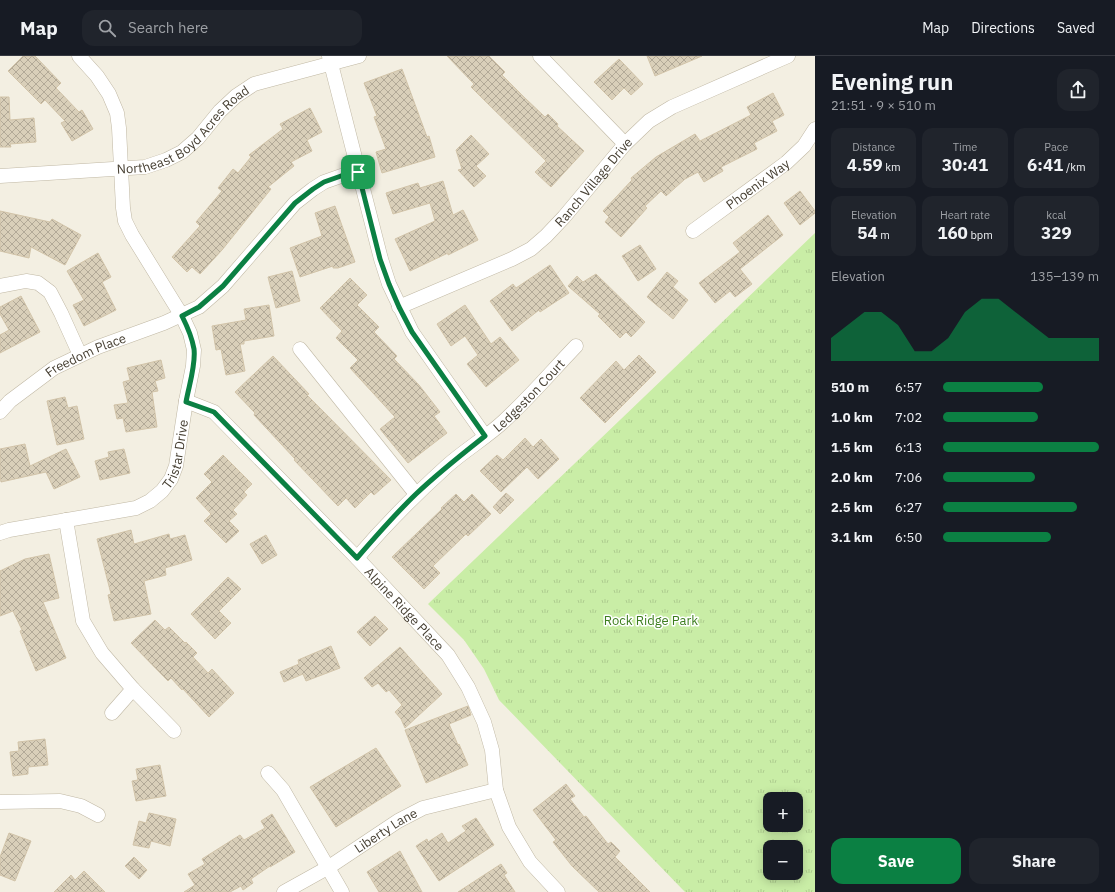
<!DOCTYPE html>
<html lang="en">
<head>
<meta charset="utf-8">
<style>
	:root { --surface:#171b24; --page:#20242c; --text:#f1f3f6; --muted:#9ea1a6; --line:#363941; --accent:#0b8043 }
	body { margin:0; font-family:"IBM Plex Sans",sans-serif; background:var(--page); color:var(--text); height:100vh; display:flex; flex-direction:column; font-size:15px; white-space:nowrap }
	* { box-sizing:border-box; margin:0 }
	p { font-size:13px; color:var(--muted) }
	.icon { flex:none; width:22px; height:22px; fill:none; stroke:currentColor; stroke-width:2; stroke-linecap:round; stroke-linejoin:round }
	.map { position:relative; flex:1; overflow:hidden }
	.details { display:flex; flex-direction:column; background:var(--surface); width:300px }
	.details>* { flex:none }
	.fabs { position:absolute; left:763px; top:736px; display:grid; gap:8px }
	.fabs a { display:grid; place-items:center; width:40px; height:40px; border-radius:8px; background:var(--surface); box-shadow:0 2px 10px #0003; font-size:20px }
	.pin { position:absolute; display:grid; place-items:center; width:34px; height:34px; color:#fff; margin:-17px; border-radius:8px; box-shadow:0 2px 6px #0006 }
	.round { display:grid; place-items:center; flex:none; width:42px; height:42px; border-radius:12px; background:var(--page) }
	.overview { display:flex; align-items:center; justify-content:space-between; height:68px; padding:0 16px }
	h1 { font-size:22px; font-weight:800; line-height:30px }
	.stats { display:grid; grid-template-columns:repeat(3,1fr); gap:6px; height:68px; padding:4px 16px }
	.stats div { display:grid; align-content:center; border-radius:10px; background:var(--page); text-align:center }
	.stats b { font-size:17px; font-weight:800 }
	.stats small { font-size:11px; font-weight:400 }
	.stats p { font-size:11px }
	.chart { height:112px; padding:8px 16px }
	.chart p { display:flex; justify-content:space-between }
	.chart svg { width:100%; height:72px; margin-top:4px; fill:var(--accent); opacity:.7 }
	.primary-button { display:flex; gap:8px; margin-top:auto; padding:8px 16px }
	.primary-button a { flex:1; height:46px; border-radius:12px; background:var(--accent); color:#fff; font-size:16px; font-weight:800; line-height:46px; text-align:center }
	.primary-button a+a { background:var(--page); color:var(--text) }
	ul { padding:0 16px; list-style:none; font-size:13px }
	li { display:grid; grid-template-columns:64px 48px 1fr; align-items:center; height:30px }
	li i { height:10px; border-radius:5px; background:var(--accent) }
	header { display:flex; align-items:center; gap:24px; box-sizing:border-box; height:56px; padding:0 20px; background:var(--surface); border-bottom:1px solid var(--line) }
	header strong { font-size:19px }
	nav { display:flex; gap:22px; margin-inline-start:auto; font-size:14px }
	.search { width:280px; height:36px; background:var(--page); display:flex; align-items:center; gap:10px; box-sizing:border-box; padding:0 14px; border-radius:12px; color:var(--muted); font-size:15px }
	main { display:flex; flex:1; min-height:0 }
	.map>svg:first-child { display:block }
	.park { fill:url(#park-tufts); fill-rule:evenodd }
	.building { fill:url(#building-cross-hatch); stroke:#d2c4a9 }
	.lines { fill:none; stroke-linecap:round; stroke-linejoin:round }
	.minor-casing { stroke:#c0b8a4; stroke-width:15 }
	.minor { stroke:#fff; stroke-width:14 }
	.route-casing { stroke:#fff; stroke-width:8 }
	.route { stroke:#0b8043; stroke-width:5 }
	.labels { text-anchor:middle; stroke-width:3; stroke-linejoin:round; paint-order:stroke }
	.street-label { font-size:13px; fill:#463f32; stroke:#fff }
	.park-label { font-size:13px; fill:#3d7e1f; stroke:#fff }
</style>
</head>
<body>
<header>
<strong>Map</strong>
<div class="search"><svg class="icon" aria-label="search" viewBox="0 0 24 24"><circle cx="10" cy="10" r="6"/><path d="M15 15l6 6"/></svg>Search here</div>
<nav><a>Map</a><a>Directions</a><a>Saved</a></nav>
</header>
<main>
<div class="map">
<svg width="815" height="836" viewBox="0 0 815 836">
	<defs>
		<pattern id="park-tufts" width="24" height="20" patternUnits="userSpaceOnUse"><rect width="24" height="20" fill="#c9eda6"/><path d="M3 7l-1-3M5 7V3M7 7l1-3M15 17l-1-3M17 17v-4M19 17l1-3" fill="none" stroke="#aecc8f"/></pattern>
		<pattern id="building-cross-hatch" width="8" height="8" patternUnits="userSpaceOnUse"><rect width="8" height="8" fill="#d9cfb9"/><path d="M0 0l8 8M0 8l8-8" fill="none" stroke="#b2a997"/></pattern>
	</defs>
	<rect width="100%" height="100%" fill="#f3efe2"/>
	<!-- park -->
	<path class="park" d="M815 177V836H685L499 644 484 613 464 584 428 548ZM770 743H796V769H770ZM770 791H796V817H770Z"/>
	<!-- building -->
	<path class="building" d="M23 0H35L61 27 56 32 79 56 82 54 93 73 72 85 61 67 65 65 45 44 41 48 8 15Z
		M447 0H489L505 16 502 19 525 42 545 61 548 58 558 68 557 70 584 95 551 131 535 116 546 105 471 31 474 28Z
		M647 0H702L655 20Z
		M619 3 643 28 631 39 624 32 612 44 594 26Z
		M402 13 427 81 429 80 435 101 382 117 376 96 386 93 374 61 377 60 364 27Z
		M773 37 784 59 772 65 777 75 754 87 757 93 721 111 723 115 704 126 698 116 685 123 666 140 661 135 645 150 647 152 621 181 605 166 609 161 603 155 632 124 631 122 656 101 695 78 700 85 751 59 747 51Z
		M0 41H9L10 64 34 62 36 86 10 88 11 91H0Z
		M310 52 322 76 307 84 312 95 291 106 294 110 268 131 271 133 222 194 200 218 192 211 187 216 172 201 200 170 196 166 222 135 218 132 233 113 238 117 251 101 249 99 283 73 280 68Z
		M471 79 489 98 476 110 486 120 474 131 458 114 462 113 456 94Z
		M443 125 453 159 463 154 478 184 448 199V197L410 215 395 183 435 165 430 147 393 158 386 137 418 127 420 132Z
		M800 135 815 155V157L800 169 784 147Z
		M335 150 355 206 338 212H333V210L300 221 290 192 322 180 315 157Z
		M0 155 50 166 52 163 81 179 65 209 31 191 29 202 0 195Z
		M768 159 783 179 740 213 752 228 735 241 730 235 715 247 699 227 740 196 733 187Z
		M640 189 656 213 638 225 622 200Z
		M98 197 111 221 102 226 116 254 84 270 73 249 84 244 67 215Z
		M550 209 569 237 540 256 539 254 512 275 490 245 513 228 516 232Z
		M292 215 300 245 276 252 268 221Z
		M667 216 678 225 673 231 688 244 673 263 647 241Z
		M596 218 645 266 631 281 626 276 620 282 598 260 600 258 568 230 577 220 583 226Z
		M350 222 367 239 357 249 379 271 374 276 397 300 394 303 419 329 440 356 434 360 447 377 408 407 380 373 395 361 350 312 358 304 336 282 342 275 320 252Z
		M21 240 40 276 0 297V279L9 274 0 258V251Z
		M269 249 274 280 244 285V288H240L245 315 226 319 221 293 216 294 212 270 246 264 244 253Z
		M465 249 491 288 500 281 519 304 486 331 467 308 478 299 465 280 451 290 437 268Z
		M639 299 656 316 605 367 580 342 616 305 624 314Z
		M273 300 309 338 307 339 391 424 374 439 371 436 355 452 346 442 338 450 294 404 295 403 254 359 255 357 235 336Z
		M161 304 165 322 155 325 158 335 152 336 157 371 126 376 123 362 117 363 114 349 128 347 123 326 130 324 127 312Z
		M65 341 68 352 77 350 84 383 57 389 47 345Z
		M525 382 533 391 541 383 559 403 538 423 527 411 501 436 480 415 497 399 503 404Z
		M25 388 30 410 66 393 80 421 54 433 46 416 1 426 0 420V393Z
		M124 393 130 417 100 424 95 405 109 401 108 396Z
		M223 399 252 428 244 436 247 439 233 454 237 458 229 465 239 475 226 487 204 465 211 458 196 442 212 426 204 418Z
		M506 437 514 444 500 458 493 451Z
		M456 438 464 446 472 438 491 458 468 480 466 478 433 510 440 517 424 533 392 501 442 453 441 452Z
		M131 474 134 488 169 478 170 483 185 479 192 504 165 512 166 519 144 525 151 558 114 565 108 539 111 538 97 483Z
		M266 479 277 499 262 508 250 488Z
		M49 498 59 542 43 546 66 602 36 615 20 575 22 574 13 555 0 560V515L25 503Z
		M228 521 241 533 219 555 231 567 215 583 191 558Z
		M375 560 388 573 370 590 357 576Z
		M155 564 165 574 169 571 185 587 186 586 197 597 193 601 208 617 212 613 234 637 209 661 183 633 182 634 171 622 168 625 131 587Z
		M331 590 340 612 306 625 303 618 284 626 280 616 299 608 298 604Z
		M400 591 442 638 405 672 401 663 395 656 402 649 389 634 386 636 378 627 372 631 364 622Z
		M468 650 471 659 449 668 458 689 459 688 468 709 426 727 405 674Z
		M45 683 48 709 28 711V718L13 720 10 696 19 695 18 686Z
		M376 692 401 730 336 771 310 731Z
		M160 709 166 740 136 745 132 725 138 724 136 713Z
		M566 728 575 740 570 743 584 761 586 760 608 788 611 786 620 795 615 801 650 836H599L572 810 553 786 556 784 533 754Z
		M149 757 176 763 170 790 151 785 149 792 133 789 139 765 146 767Z
		M272 758 295 796 270 811V810L251 823 253 827 243 834 241 830 230 836H184L195 829 188 818 205 808 202 803 240 779 244 784 265 772 261 765Z
		M476 762 494 789 439 825 416 790 427 783 428 786 442 777 448 787 466 775 462 770Z
		M9 777 31 785 15 825 0 819V801Z
		M400 795 422 836H379L367 816Z
		M134 801 147 814 139 823 125 810Z
		M501 808 507 817 504 819 515 836H458Z
		M84 815 105 836H54L71 819 75 824Z"/>
	<g class="lines">
		<defs>
			<g id="minor">
				<path d="M329 0 381 203 389 228 412 276 485 380"/>
				<path d="M540 0 625 88"/>
				<path id="s1" d="M0 120 145 111 166 104 182 96 198 82 220 55 236 40 254 28 359 0"/>
				<path id="s2" d="M693 175 786 107 804 90 815 73"/>
				<path d="M0 230 26 225 38 227 50 236 61 257 80 299"/>
				<path id="s3" d="M399 251 512 203 531 193 546 180 564 161 625 88 649 65 672 51 788 0"/>
				<path d="M300 293 416 438"/>
				<path id="s4" d="M186 345 214 356 357 502 448 599 468 631 484 666 492 694 496 734 509 771 530 806 558 836"/>
				<path id="s5" d="M0 356 10 345 54 312 98 291 164 267 199 251 223 230 295 147 313 133 324 126 341 120 358 116"/>
				<path d="M66 464 83 565 102 597 133 633 174 675"/>
				<path id="s6" d="M0 477 9 474 136 452 150 445 162 435 171 423 176 410 186 345 193 310 194 294 190 277 182 260 132 179 125 165 123 152 119 72 117 57 109 38 97 20 79 0"/>
				<path id="s7" d="M357 502C385 469 415 439 447 410 465 394 487 381 504 365 530 341 552 315 576 290"/>
				<path d="M112 657 133 633"/>
				<path d="M268 717 283 734 342 836"/>
				<path d="M0 746 60 745 81 750 98 759"/>
				<path id="s8" d="M284 836 329 811 398 765 423 752 496 734"/>
			</g>
		</defs>
		<!-- minor casing -->
		<use href="#minor" class="minor-casing"/>
		<!-- minor -->
		<use href="#minor" class="minor"/>
	</g>
	<g class="lines">
		<defs>
			<path id="route" d="M358 116 380 203 389 228 399 251 412 276 485 380C461 399 438 417 416 438 395 458 376 480 357 502L214 356 186 346C189 329 196 309 194 293 192 281 187 270 182 260L199 251 223 230 295 147 313 133 324 126 341 120Z"/>
		</defs>
		<!-- route casing -->
		<use href="#route" class="route-casing"/>
		<!-- route -->
		<use href="#route" class="route"/>
	</g>
	<g class="labels">
		<!-- street labels -->
		<g class="street-label">
			<text dy="5" stroke="none"><textPath href="#s1" startOffset="197">Northeast Boyd Acres Road</textPath></text>
			<text dy="5" stroke="none"><textPath href="#s3" startOffset="236">Ranch Village Drive</textPath></text>
			<text dy="5" stroke="none"><textPath href="#s2" startOffset="80">Phoenix Way</textPath></text>
			<text dy="5" stroke="none"><textPath href="#s5" startOffset="104">Freedom Place</textPath></text>
			<text dy="5" stroke="none"><textPath href="#s7" startOffset="237">Ledgeston Court</textPath></text>
			<text dy="5" stroke="none"><textPath href="#s6" startOffset="210">Tristar Drive</textPath></text>
			<text dy="5" stroke="none"><textPath href="#s4" startOffset="304">Alpine Ridge Place</textPath></text>
			<text dy="5" stroke="none"><textPath href="#s8" startOffset="119">Liberty Lane</textPath></text>
		</g>
		<!-- park labels -->
		<g class="park-label">
			<text x="651" y="569">Rock Ridge Park</text>
		</g>
	</g>
</svg>
<div class="fabs">
<a>+</a>
<a>−</a>
</div>
<div class="pin" style="left:358px;top:116px;background:#1e9e55"><svg class="icon" aria-label="arrive" viewBox="0 0 24 24"><path d="M6 21V4h12l-3 4 3 4H6"/></svg></div>
</div>
<section class="details">
<div class="overview"><div><h1>Evening run</h1><p>21:51 · 9 × 510 m</p></div><a class="round"><svg class="icon" aria-label="share" viewBox="0 0 24 24"><path d="M12 15V3M7 8l5-5 5 5M5 13v7h14v-7"/></svg></a></div>
<div class="stats">
<div><p>Distance</p><b>4.59<small> km</small></b></div>
<div><p>Time</p><b>30:41</b></div>
<div><p>Pace</p><b>6:41<small> /km</small></b></div>
</div>
<div class="stats">
<div><p>Elevation</p><b>54<small> m</small></b></div>
<div><p>Heart rate</p><b>160<small> bpm</small></b></div>
<div><p>kcal</p><b>329</b></div>
</div>
<div class="chart"><p><span>Elevation</span>135–139 m</p>
<svg viewBox="0 0 160 44" preserveAspectRatio="none"><path d="M0 44V30L10 22L20 14L30 14L40 22L50 38L60 38L70 30L80 14L90 6L100 6L110 14L120 22L130 30L140 30L150 30L160 30V44z"/></svg>
</div>
<ul>
<li><b>510 m</b>6:57<i style="width:64%"></i></li>
<li><b>1.0 km</b>7:02<i style="width:61%"></i></li>
<li><b>1.5 km</b>6:13<i style="width:100%"></i></li>
<li><b>2.0 km</b>7:06<i style="width:59%"></i></li>
<li><b>2.5 km</b>6:27<i style="width:86%"></i></li>
<li><b>3.1 km</b>6:50<i style="width:69%"></i></li>
</ul>
<div class="primary-button"><a>Save</a><a>Share</a></div>
</section>
</main>
</body>
</html>
